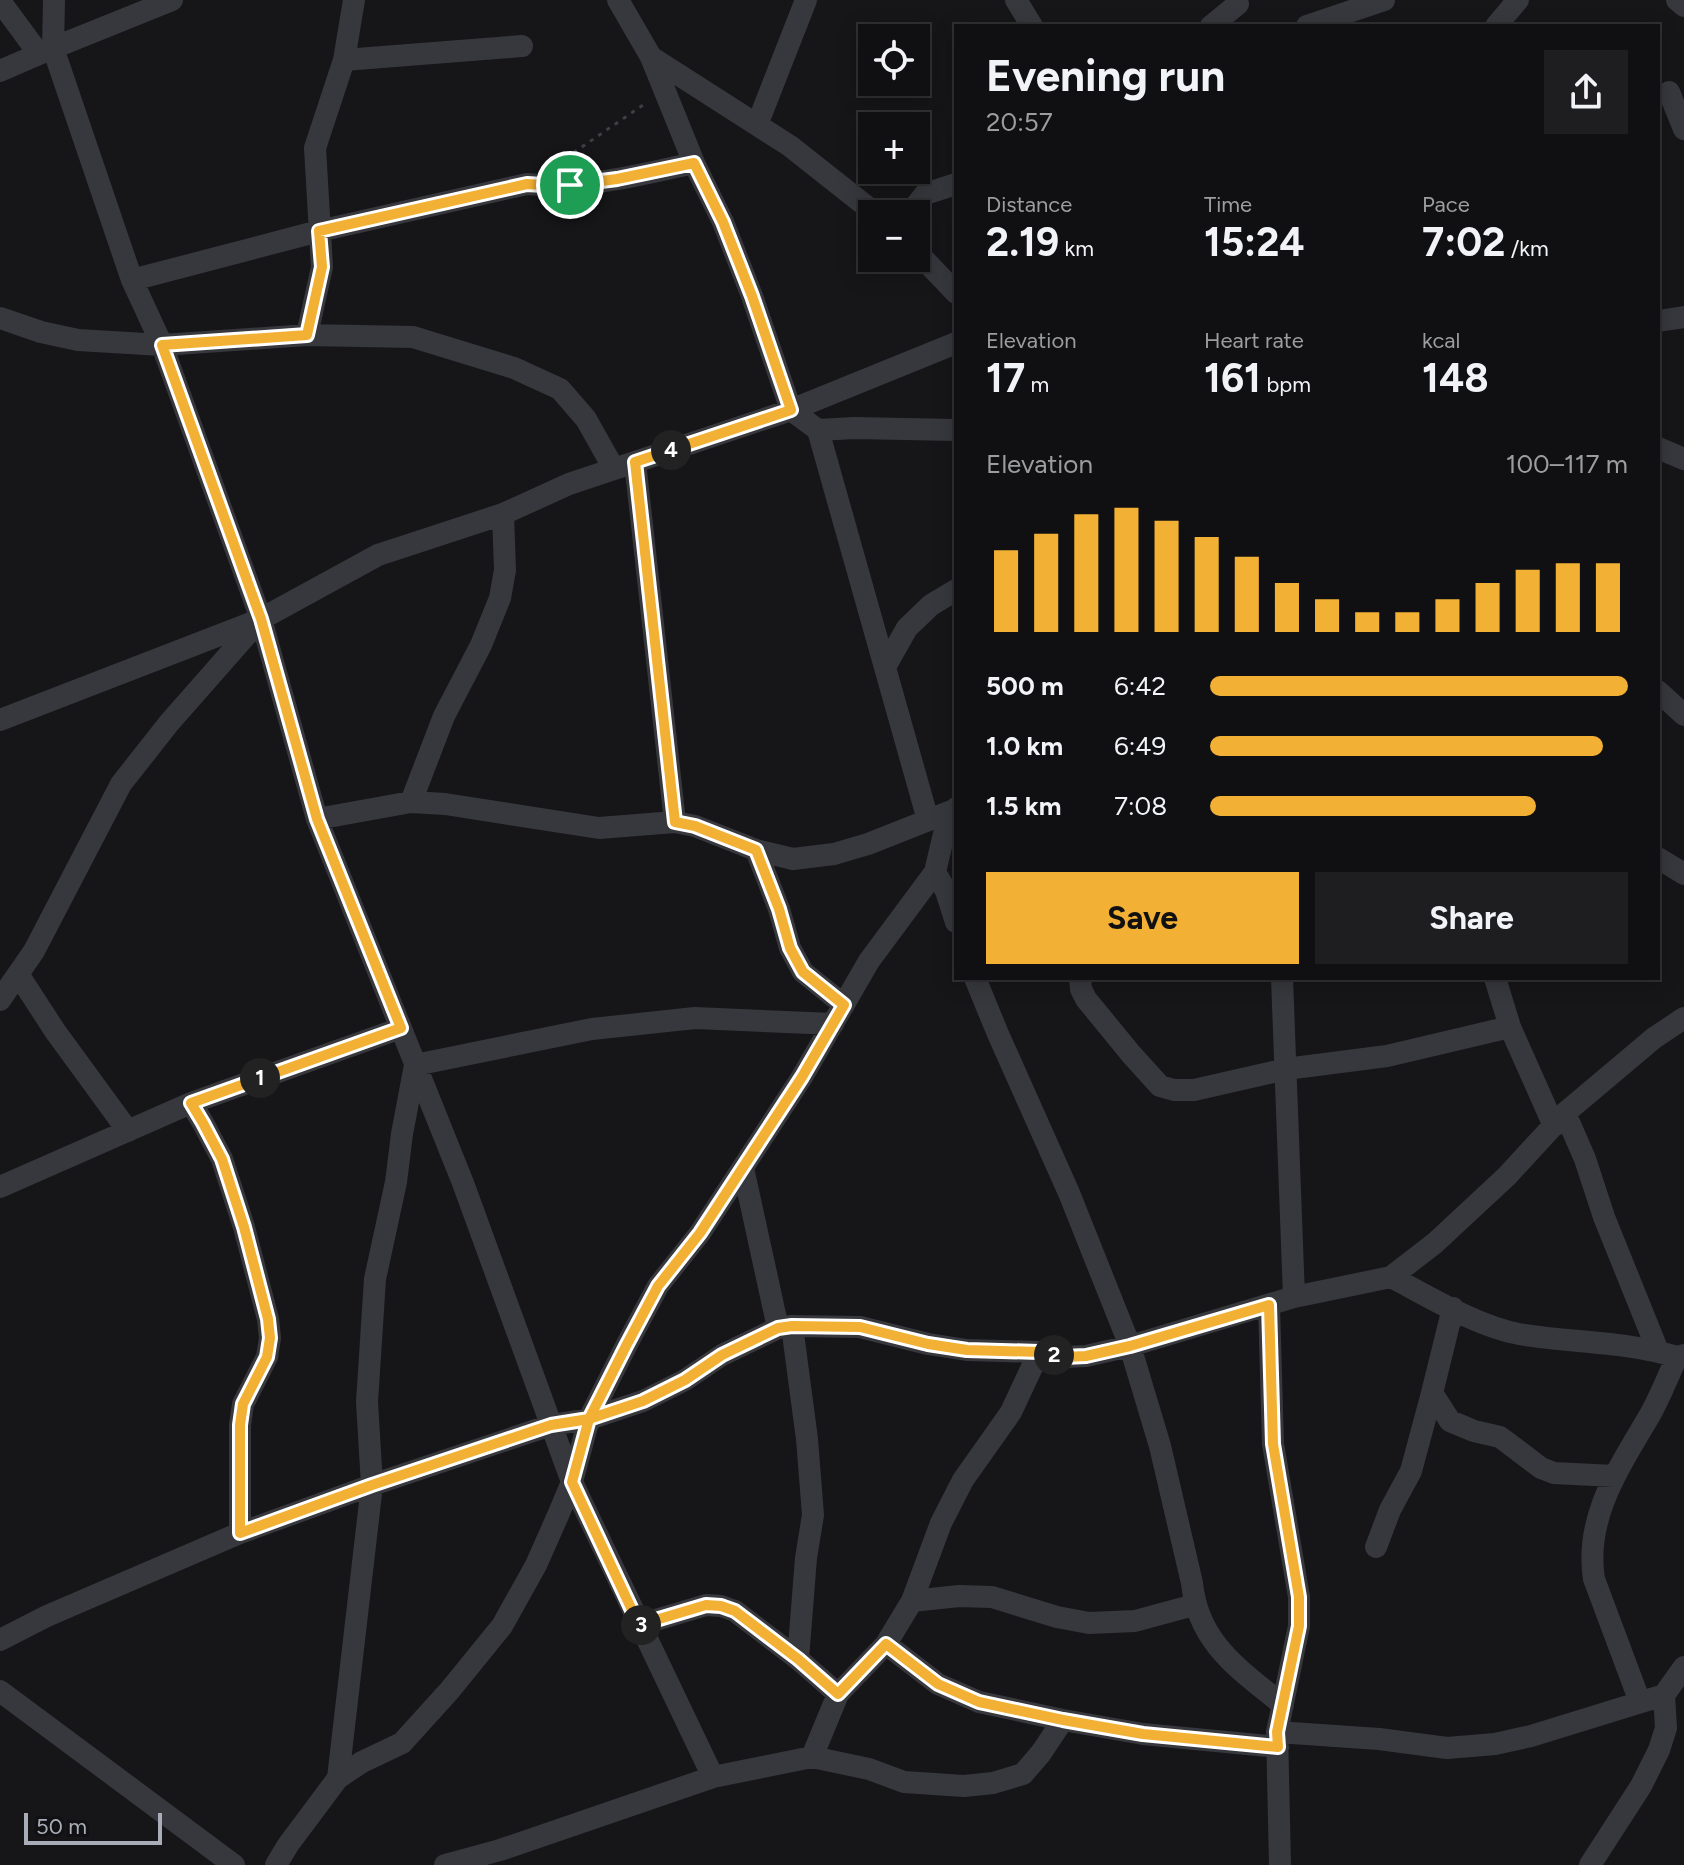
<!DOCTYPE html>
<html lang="en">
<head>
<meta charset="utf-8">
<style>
	:root { --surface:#101012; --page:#1e1e20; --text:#f1f3f6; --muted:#9c9d9f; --line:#303032; --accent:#f2b134 }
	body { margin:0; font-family:Figtree,sans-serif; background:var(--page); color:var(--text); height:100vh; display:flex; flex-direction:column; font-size:30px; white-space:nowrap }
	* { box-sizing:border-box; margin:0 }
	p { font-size:26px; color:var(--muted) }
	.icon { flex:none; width:44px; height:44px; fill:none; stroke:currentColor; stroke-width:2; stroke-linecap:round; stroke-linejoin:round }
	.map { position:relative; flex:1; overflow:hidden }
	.side { position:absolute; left:954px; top:24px; width:706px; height:956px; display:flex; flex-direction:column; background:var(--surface); border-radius:0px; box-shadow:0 4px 20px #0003,0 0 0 2px var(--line) }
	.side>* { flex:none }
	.controls { position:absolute; left:858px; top:24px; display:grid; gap:16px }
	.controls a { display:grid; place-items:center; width:72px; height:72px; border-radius:0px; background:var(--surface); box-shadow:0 4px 20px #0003,0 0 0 2px var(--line); font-size:40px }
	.scale { position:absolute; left:24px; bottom:20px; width:138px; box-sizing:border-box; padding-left:8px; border:4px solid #a8adb8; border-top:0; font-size:22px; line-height:28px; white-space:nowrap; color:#a8adb8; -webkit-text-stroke:6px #111113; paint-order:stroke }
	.pin { position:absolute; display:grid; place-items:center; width:68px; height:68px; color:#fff; margin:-34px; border:4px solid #fff; border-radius:50%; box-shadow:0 2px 8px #0007 }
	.km { position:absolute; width:40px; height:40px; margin:-20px; border-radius:50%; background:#222; color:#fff; font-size:22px; line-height:40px; text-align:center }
	.round { display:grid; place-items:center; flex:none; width:84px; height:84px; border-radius:0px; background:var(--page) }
	.overview { display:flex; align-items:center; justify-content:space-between; height:136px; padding:0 32px }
	h1 { font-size:44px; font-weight:700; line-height:60px }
	.stats { display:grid; grid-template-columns:repeat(3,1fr); gap:12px; height:136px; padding:8px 32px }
	.stats div { display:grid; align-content:center }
	.stats b { font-size:40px; font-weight:700 }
	.stats small { font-size:22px; font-weight:400 }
	.stats p { font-size:22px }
	.chart { height:224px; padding:16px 32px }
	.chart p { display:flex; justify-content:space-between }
	.chart svg { width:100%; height:144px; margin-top:8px; stroke:var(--accent); stroke-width:6 }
	.button { display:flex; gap:16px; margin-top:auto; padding:16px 32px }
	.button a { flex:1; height:92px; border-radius:0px; background:var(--accent); color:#111; font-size:32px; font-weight:700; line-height:92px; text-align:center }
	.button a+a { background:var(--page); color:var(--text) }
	ul { padding:0 32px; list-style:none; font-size:26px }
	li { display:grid; grid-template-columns:128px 96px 1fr; align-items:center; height:60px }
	li i { height:20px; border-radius:10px; background:var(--accent) }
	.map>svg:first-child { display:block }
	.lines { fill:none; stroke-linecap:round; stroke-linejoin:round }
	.path { stroke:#3d3f44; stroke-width:3; stroke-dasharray:4 6; stroke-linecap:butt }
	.minor { stroke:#37383d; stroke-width:22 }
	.route-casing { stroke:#fff; stroke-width:16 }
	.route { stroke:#f2b134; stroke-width:10 }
</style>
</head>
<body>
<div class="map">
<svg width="1684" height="1865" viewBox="0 0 1684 1865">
	<rect width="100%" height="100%" fill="#161618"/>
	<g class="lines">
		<!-- path -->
		<path class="path" d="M557 164 646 103"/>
		<!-- minor -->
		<path class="minor" d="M54 0 53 48 132 280 162 345 261 619 317 819 463 1183 572 1482 713 1777
			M618 0 651 57 694 163 723 222 752 296 791 410 818 430 854 428 956 430
			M1016 0 1032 26
			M1677 0 1684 6
			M0 1 39 54
			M1211 26 1238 4
			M1307 26 1384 0
			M1496 26 1518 0
			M651 57 790 146 876 214
			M344 60 522 46
			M0 71 53 48 172 0
			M1669 92 1684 129
			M757 125 806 0
			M909 214 925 194 956 184
			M916 251 956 293
			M132 280 319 231 527 184C583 190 639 175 694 163
			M0 318 41 332 78 340 162 345 307 335 413 337 514 368 560 389 586 419 614 469
			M1658 321 1684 317
			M307 335 322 267 315 148 344 60 354 0
			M818 430 928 820
			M1658 448 1684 459
			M635 462 675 822
			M885 667 907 628 931 605 956 590
			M1658 691 1684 715
			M0 720 261 619 378 555 503 514 569 484 791 410 956 343
			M411 802 444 716 481 645 500 598 505 570 503 514
			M317 819 411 802 445 804 599 828 675 822 695 826 756 850 793 859 834 854 868 844 954 810
			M756 850 779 909 790 948 803 972 844 1005
			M1658 858 1684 874
			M935 872 946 891 956 922
			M18 974 55 1031 128 1131
			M975 978 998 1034 1069 1193 1130 1346 1160 1446 1192 1583C1198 1643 1239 1669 1283 1705
			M1080 978 1081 989 1086 999 1131 1054 1160 1086 1174 1090H1194L1286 1069 1387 1056 1510 1027
			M1282 978 1294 1297
			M1495 978 1510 1027 1554 1126
			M0 1000 34 951 121 784 169 723 257 623
			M191 1103 203 1123 222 1159 244 1227 268 1319 270 1338 267 1357 243 1404 240 1425V1533
			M1565 1113 1585 1159 1604 1217 1658 1351
			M743 1168 778 1328
			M0 1187 191 1103 401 1028
			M1391 1277C1428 1296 1478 1327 1519 1334 1572 1343 1625 1341 1677 1357L1684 1355
			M1269 1305 1273 1444 1299 1597V1626L1277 1732 1280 1865
			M1453 1308 1432 1393 1450 1421 1474 1431 1500 1437 1541 1468 1554 1473 1614 1476
			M792 1326 807 1439 813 1515 806 1558 798 1659
			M1376 1547 1390 1510 1411 1471 1432 1393
			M912 1601 959 1596 992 1597 1057 1617 1089 1623 1135 1621 1194 1605
			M639 1625 706 1605 721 1606 735 1611 798 1659 838 1694
			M0 1640 47 1616 240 1533 372 1485 551 1425 589 1419 643 1401 685 1380 722 1355 778 1328 792 1326 860 1327 928 1344 967 1350 1039 1352 1064 1357 1086 1356 1130 1346 1294 1297 1391 1277 1435 1243 1507 1176 1565 1113 1654 1038 1684 1018
			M886 1644 938 1684 979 1702 1063 1720 1143 1734 1278 1747
			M0 1691 234 1865
			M1640 1702 1594 1579C1584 1516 1621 1465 1651 1413 1661 1395 1668 1376 1677 1357
			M1277 1732 1379 1739 1447 1748 1495 1744 1531 1736 1664 1695
			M812 1757 838 1694 886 1644 912 1601 941 1523 963 1480 1011 1412 1039 1352
			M338 1778 372 1485 367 1402 375 1279 396 1182 402 1134 415 1065 592 1029 695 1018 833 1024
			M276 1865 288 1845 338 1778 362 1762 402 1743 450 1690 502 1626 536 1565 559 1513 572 1482 589 1419 626 1346 658 1286 700 1233 802 1077 869 961 935 872 944 834 956 808
			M445 1865 500 1850 713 1777 812 1757 869 1769 904 1782 964 1786 993 1783 1023 1774 1041 1753 1063 1720
			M1590 1865 1641 1786 1659 1750 1666 1728 1664 1695 1684 1667"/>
	</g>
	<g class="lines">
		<defs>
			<path id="route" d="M570 185H543L527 184 319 231 322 267 307 335 162 345 261 619 317 819 401 1028 191 1103 203 1123 222 1159 244 1227 268 1319 270 1338 267 1357 243 1404 240 1425V1533L372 1485 551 1425 589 1419 643 1401 685 1380 722 1355 778 1328 792 1326 860 1327 928 1344 967 1350 1039 1352 1064 1357 1086 1356 1130 1346 1269 1305 1273 1444 1299 1597V1626L1277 1732 1278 1747 1143 1734 1063 1720 979 1702 938 1684 886 1644 838 1694 798 1659 735 1611 721 1606 706 1605 639 1625 572 1482 589 1419 626 1346 658 1286 700 1233 802 1077 844 1005 803 972 790 948 779 909 756 850 695 826 675 822 635 462 791 410 752 296 723 222 694 163 617 179 570 185"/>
		</defs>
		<!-- route casing -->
		<use href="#route" class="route-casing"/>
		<!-- route -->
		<use href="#route" class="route"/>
	</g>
</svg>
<div class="controls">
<a><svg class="icon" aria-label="locate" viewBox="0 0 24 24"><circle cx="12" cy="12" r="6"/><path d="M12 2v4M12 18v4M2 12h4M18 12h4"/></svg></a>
<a>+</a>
<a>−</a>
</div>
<div class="scale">50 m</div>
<div class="pin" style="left:570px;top:185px;background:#1e9e55"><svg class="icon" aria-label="arrive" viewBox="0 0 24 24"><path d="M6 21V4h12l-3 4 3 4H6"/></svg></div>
<b class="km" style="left:260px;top:1078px">1</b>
<b class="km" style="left:1054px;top:1355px">2</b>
<b class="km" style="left:641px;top:1625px">3</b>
<b class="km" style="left:671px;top:450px">4</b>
<section class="side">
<div class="overview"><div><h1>Evening run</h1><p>20:57</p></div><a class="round"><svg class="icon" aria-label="share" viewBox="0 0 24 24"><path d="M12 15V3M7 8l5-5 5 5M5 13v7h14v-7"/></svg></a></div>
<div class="stats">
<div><p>Distance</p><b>2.19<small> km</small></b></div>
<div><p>Time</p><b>15:24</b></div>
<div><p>Pace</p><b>7:02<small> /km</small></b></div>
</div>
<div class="stats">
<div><p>Elevation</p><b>17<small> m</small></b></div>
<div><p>Heart rate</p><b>161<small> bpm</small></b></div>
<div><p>kcal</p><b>148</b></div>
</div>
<div class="chart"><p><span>Elevation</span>100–117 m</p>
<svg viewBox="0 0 160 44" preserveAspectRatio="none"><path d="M5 44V19M15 44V14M25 44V8M35 44V6M45 44V10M55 44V15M65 44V21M75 44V29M85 44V34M95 44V38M105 44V38M115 44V34M125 44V29M135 44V25M145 44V23M155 44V23"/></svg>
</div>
<ul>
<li><b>500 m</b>6:42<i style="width:100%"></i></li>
<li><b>1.0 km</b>6:49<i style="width:94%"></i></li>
<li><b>1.5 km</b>7:08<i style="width:78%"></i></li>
</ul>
<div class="button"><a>Save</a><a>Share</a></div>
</section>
</div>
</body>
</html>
